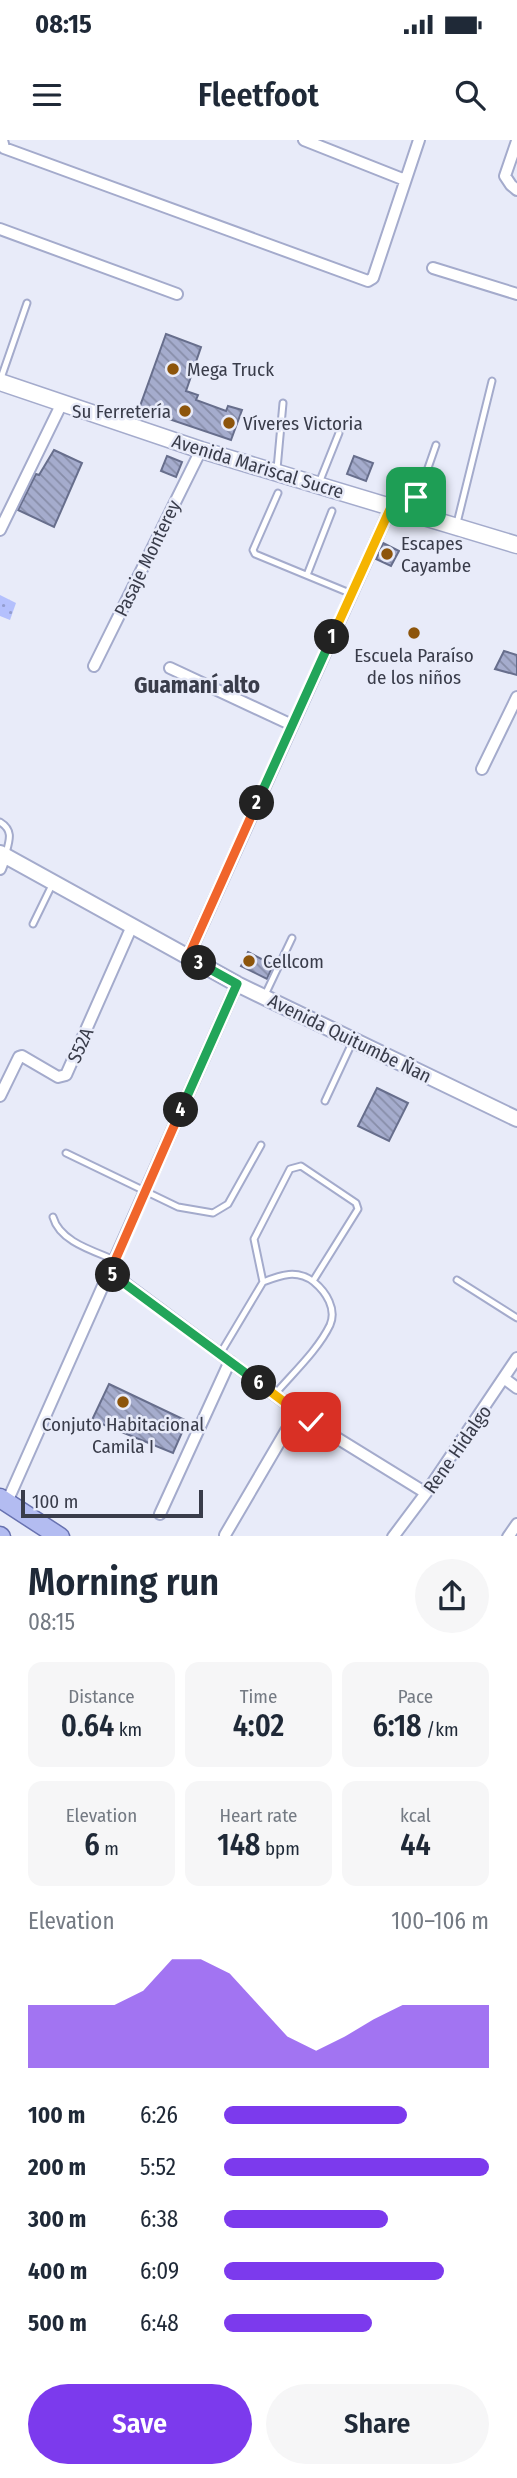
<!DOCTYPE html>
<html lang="en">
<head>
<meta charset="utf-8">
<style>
	:root { --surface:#fff; --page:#f6f6f7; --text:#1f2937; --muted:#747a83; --accent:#7c3aed }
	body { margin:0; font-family:"Fira Sans Condensed",sans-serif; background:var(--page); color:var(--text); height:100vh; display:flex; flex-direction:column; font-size:26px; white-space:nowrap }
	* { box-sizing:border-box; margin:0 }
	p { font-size:23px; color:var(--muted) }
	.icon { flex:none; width:38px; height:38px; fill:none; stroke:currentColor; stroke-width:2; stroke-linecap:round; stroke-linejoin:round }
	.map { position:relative; height:1396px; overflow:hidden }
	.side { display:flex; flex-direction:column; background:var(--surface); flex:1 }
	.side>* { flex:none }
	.scale { position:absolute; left:21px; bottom:18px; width:182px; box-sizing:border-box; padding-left:7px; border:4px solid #393c4a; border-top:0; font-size:19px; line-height:24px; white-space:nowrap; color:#393c4a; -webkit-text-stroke:5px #e8ebf9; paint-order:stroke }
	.pin { position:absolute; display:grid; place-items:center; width:60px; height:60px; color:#fff; margin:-30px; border-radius:14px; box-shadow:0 4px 10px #0006 }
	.km { position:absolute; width:35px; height:35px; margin:-18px; border-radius:50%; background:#222; color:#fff; font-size:19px; line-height:35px; text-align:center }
	.round { display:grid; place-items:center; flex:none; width:74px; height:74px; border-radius:37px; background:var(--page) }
	.headline { display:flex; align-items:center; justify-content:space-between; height:119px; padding:0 28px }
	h1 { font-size:38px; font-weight:600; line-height:52px }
	.figures { display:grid; grid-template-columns:repeat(3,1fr); gap:10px; height:119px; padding:7px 28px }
	.figures div { display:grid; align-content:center; border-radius:14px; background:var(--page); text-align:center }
	.figures b { font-size:30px; font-weight:600 }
	.figures small { font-size:19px; font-weight:400 }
	.figures p { font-size:19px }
	.chart { height:196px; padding:14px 28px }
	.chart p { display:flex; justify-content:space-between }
	.chart svg { width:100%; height:126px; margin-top:7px; fill:var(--accent); opacity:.7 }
	.action { display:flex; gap:14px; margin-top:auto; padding:14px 28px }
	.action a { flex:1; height:80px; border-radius:42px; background:var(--accent); color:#fff; font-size:28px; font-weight:600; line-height:80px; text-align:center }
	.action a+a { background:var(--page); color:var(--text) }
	ul { padding:0 28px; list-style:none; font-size:23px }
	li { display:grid; grid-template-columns:112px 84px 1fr; align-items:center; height:52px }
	li i { height:18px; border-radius:9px; background:var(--accent) }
	.status { display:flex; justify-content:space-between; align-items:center; height:49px; padding:0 35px; background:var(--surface); direction:ltr }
	.status svg { height:19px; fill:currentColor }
	header { display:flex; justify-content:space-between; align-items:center; height:91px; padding:0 28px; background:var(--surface); font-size:32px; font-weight:600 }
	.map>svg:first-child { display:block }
	.grass { fill:url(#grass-dots) }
	.building { fill:url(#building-back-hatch); stroke:#676e8c; stroke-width:2 }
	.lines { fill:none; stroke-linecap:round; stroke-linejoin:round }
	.service-casing { stroke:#a4abcc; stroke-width:9 }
	.minor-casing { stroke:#a4abcc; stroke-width:14 }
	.tertiary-casing { stroke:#a4abcc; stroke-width:18 }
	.secondary-casing { stroke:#a4abcc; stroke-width:19 }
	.primary-casing { stroke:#6872b0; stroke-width:21 }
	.service { stroke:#fff; stroke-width:5 }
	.minor { stroke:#fff; stroke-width:10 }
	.tertiary { stroke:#fff; stroke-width:14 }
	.secondary { stroke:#fff; stroke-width:16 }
	.primary { stroke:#b3bcf1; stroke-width:18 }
	.split-1-casing { stroke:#fff; stroke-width:14 }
	.split-2-casing { stroke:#fff; stroke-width:14 }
	.split-3-casing { stroke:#fff; stroke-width:14 }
	.split-4-casing { stroke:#fff; stroke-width:14 }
	.split-5-casing { stroke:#fff; stroke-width:14 }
	.split-6-casing { stroke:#fff; stroke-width:14 }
	.split-7-casing { stroke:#fff; stroke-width:14 }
	.split-1 { stroke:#f5b400; stroke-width:9 }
	.split-2 { stroke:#22a559; stroke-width:9 }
	.split-3 { stroke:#f0652b; stroke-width:9 }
	.split-4 { stroke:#22a559; stroke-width:9 }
	.split-5 { stroke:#f0652b; stroke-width:9 }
	.split-6 { stroke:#22a559; stroke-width:9 }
	.split-7 { stroke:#f5b400; stroke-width:9 }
	.poi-dot { fill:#8d550b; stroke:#e8ebf9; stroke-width:2.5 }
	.labels { text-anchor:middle; stroke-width:5; stroke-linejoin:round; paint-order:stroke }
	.poi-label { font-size:19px; fill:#393c4a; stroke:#e8ebf9; text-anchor:start }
	.street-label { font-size:19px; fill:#393c4a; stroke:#e8ebf9 }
	.quarter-label { font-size:23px; font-weight:bold; fill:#393c4a; stroke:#e8ebf9 }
</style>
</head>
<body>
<div class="status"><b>08:15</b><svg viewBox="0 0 49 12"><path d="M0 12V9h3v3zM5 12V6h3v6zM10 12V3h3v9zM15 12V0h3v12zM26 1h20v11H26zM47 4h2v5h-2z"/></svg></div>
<header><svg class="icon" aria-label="menu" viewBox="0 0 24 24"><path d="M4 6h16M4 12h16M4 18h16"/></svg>Fleetfoot<svg class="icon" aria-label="search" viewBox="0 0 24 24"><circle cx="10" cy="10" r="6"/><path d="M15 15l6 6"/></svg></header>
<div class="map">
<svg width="517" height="1397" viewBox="0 0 517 1397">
	<defs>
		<pattern id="grass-dots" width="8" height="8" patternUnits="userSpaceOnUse" patternTransform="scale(1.75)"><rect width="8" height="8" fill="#b4c0fd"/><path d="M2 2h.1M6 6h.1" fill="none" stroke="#939dcf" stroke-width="1.8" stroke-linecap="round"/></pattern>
		<pattern id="building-back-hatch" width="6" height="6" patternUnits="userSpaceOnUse" patternTransform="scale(1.75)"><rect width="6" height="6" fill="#a5accd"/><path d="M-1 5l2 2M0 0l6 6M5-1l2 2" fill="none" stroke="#878da8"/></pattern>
	</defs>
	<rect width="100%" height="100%" fill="#e8ebf9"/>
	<!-- grass -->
	<path class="grass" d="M0 455 16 463 10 480 0 476Z"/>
	<!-- building -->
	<path class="building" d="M166 194 201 207 186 251 198 255 196 260 226 271 228 266 242 270 231 300 139 269Z
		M54 310 82 323 54 387 18 370 36 334 39 335Z
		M167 316 182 322 176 337 161 331Z
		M354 316 373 323 366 341 347 334Z
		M383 403 399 411 391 426 376 419Z
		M504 511 517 515V535L495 529Z
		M248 812 273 825 267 839 241 826Z
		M377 948 408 963 389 1001 358 986Z
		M109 1244 187 1281 173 1313 92 1280Z"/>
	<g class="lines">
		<defs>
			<path id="service" d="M0 241 27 163
				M277 329 283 263
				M319 343 339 293
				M278 353 253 410 255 414 352 454
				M413 371 436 305
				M457 383 492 241
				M307 435 332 371
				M0 682C13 690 10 699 6 713
				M33 784 52 745
				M264 857 292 798
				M325 961 352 903
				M66 1013 178 1067 213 1073 228 1064 261 1005
				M53 1077C60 1102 94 1111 115 1120
				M457 1140 517 1178
				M263 1142C281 1135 297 1129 314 1142 326 1152 337 1169 330 1185 318 1210 293 1233 275 1254
				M220 1214 263 1142 254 1099 290 1029 301 1026 356 1063 358 1069 313 1141"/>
			<path id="minor" d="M2 0 4 8 368 141 373 138 419 0
				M304 0 405 40
				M517 1 505 36 511 45 517 50
				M0 89 177 154
				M433 128 517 154
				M0 390 62 263
				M94 526 201 310
				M170 528 292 585
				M482 629 517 557
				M0 729 5 716
				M188 817 391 367
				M0 956 19 917 22 916 58 937 66 935 132 786
				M110 1132 311 1282 426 1353
				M505 1239 517 1248
				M7 1362 237 844
				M160 1374 230 1221
				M225 1395 297 1272
				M393 1397 426 1353 517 1218
				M508 1397 517 1384"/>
			<path id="tertiary" d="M0 713 237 844 517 979"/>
			<path id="secondary" d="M0 242 201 310 517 405"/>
			<path id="primary" d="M0 1358 60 1397
				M0 1396 1 1397"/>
		</defs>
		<!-- service casing -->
		<use href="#service" class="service-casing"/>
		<!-- minor casing -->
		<use href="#minor" class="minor-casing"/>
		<!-- tertiary casing -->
		<use href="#tertiary" class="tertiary-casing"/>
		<!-- secondary casing -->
		<use href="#secondary" class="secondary-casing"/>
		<!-- primary casing -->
		<use href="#primary" class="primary-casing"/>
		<!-- service -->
		<use href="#service" class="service"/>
		<!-- minor -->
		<use href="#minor" class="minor"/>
		<!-- tertiary -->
		<use href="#tertiary" class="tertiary"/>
		<!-- secondary -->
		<use href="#secondary" class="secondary"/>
		<!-- primary -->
		<use href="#primary" class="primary"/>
	</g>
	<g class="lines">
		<defs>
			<path id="split-1" d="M332 497 391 367 412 374 416 357"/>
			<path id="split-2" d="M257 663 332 497"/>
			<path id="split-3" d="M199 823 188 817 257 663"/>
			<path id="split-4" d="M181 970 237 844 199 823"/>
			<path id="split-5" d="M113 1135 110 1132 181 970"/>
			<path id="split-6" d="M113 1135 259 1243"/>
			<path id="split-7" d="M259 1243 311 1282"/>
		</defs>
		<!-- split-1 casing -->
		<use href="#split-1" class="split-1-casing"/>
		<!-- split-2 casing -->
		<use href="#split-2" class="split-2-casing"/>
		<!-- split-3 casing -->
		<use href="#split-3" class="split-3-casing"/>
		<!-- split-4 casing -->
		<use href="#split-4" class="split-4-casing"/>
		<!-- split-5 casing -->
		<use href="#split-5" class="split-5-casing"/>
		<!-- split-6 casing -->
		<use href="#split-6" class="split-6-casing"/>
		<!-- split-7 casing -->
		<use href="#split-7" class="split-7-casing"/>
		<!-- split-1 -->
		<use href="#split-1" class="split-1"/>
		<!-- split-2 -->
		<use href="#split-2" class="split-2"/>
		<!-- split-3 -->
		<use href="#split-3" class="split-3"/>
		<!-- split-4 -->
		<use href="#split-4" class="split-4"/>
		<!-- split-5 -->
		<use href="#split-5" class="split-5"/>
		<!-- split-6 -->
		<use href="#split-6" class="split-6"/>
		<!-- split-7 -->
		<use href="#split-7" class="split-7"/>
	</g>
	<!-- markers -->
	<g class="poi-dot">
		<circle cx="173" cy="229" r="7"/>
		<circle cx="185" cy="271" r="7"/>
		<circle cx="229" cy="283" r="7"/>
		<circle cx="387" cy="414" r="7"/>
		<circle cx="414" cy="493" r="7"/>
		<circle cx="249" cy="821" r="7"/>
		<circle cx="123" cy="1262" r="7"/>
	</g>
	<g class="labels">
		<!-- poi labels -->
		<g class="poi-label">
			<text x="187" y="236">Mega Truck</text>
			<text x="171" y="278" text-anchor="end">Su Ferretería</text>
			<text x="243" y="290">Víveres Victoria</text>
			<text x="401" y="410">Escapes<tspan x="401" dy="22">Cayambe</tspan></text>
			<text x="414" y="522" text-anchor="middle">Escuela Paraíso<tspan x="414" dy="22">de los niños</tspan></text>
			<text x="263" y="828">Cellcom</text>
			<text x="123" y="1291" text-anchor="middle">Conjuto Habitacional<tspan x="123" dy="22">Camila I</tspan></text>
		</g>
		<!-- street labels -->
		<g class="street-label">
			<text transform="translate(258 326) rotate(17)" y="7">Avenida Mariscal Sucre</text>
			<text transform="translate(147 418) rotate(-64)" y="7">Pasaje Monterey</text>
			<text transform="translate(350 898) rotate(26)" y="7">Avenida Quitumbe Ñan</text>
			<text transform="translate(80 905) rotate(-66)" y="7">S52A</text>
			<text transform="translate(457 1309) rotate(-55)" y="7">Rene Hidalgo</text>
		</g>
		<!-- quarter labels -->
		<g class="quarter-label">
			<text x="197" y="553">Guamaní alto</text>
		</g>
	</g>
</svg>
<div class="scale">100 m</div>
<div class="pin" style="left:416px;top:357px;background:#1e9e55"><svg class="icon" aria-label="arrive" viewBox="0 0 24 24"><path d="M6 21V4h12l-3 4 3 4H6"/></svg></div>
<div class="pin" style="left:311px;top:1282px;background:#d93025"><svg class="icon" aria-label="check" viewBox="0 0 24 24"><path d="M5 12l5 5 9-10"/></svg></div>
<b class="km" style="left:332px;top:497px">1</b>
<b class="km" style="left:257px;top:663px">2</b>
<b class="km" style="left:199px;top:823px">3</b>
<b class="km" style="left:181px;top:970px">4</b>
<b class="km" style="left:113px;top:1135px">5</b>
<b class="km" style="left:259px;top:1243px">6</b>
</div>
<section class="side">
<div class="headline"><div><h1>Morning run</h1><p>08:15</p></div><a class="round"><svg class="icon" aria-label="share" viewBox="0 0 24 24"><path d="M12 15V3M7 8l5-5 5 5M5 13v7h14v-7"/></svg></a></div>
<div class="figures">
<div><p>Distance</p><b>0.64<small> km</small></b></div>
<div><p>Time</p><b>4:02</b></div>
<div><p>Pace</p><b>6:18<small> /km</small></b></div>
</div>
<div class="figures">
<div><p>Elevation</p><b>6<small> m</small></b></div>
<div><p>Heart rate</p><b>148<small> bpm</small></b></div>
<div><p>kcal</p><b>44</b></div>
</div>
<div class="chart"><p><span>Elevation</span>100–106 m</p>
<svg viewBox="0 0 160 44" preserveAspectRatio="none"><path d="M0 44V22L10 22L20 22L30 22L40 17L50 6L60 6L70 11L80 22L90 33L100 38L110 33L120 27L130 22L140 22L150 22L160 22V44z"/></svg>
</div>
<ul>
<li><b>100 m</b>6:26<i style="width:69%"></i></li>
<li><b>200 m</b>5:52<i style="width:100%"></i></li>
<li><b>300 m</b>6:38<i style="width:62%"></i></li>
<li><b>400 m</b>6:09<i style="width:83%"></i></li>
<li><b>500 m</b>6:48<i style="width:56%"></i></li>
</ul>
<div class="action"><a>Save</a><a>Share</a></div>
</section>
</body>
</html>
